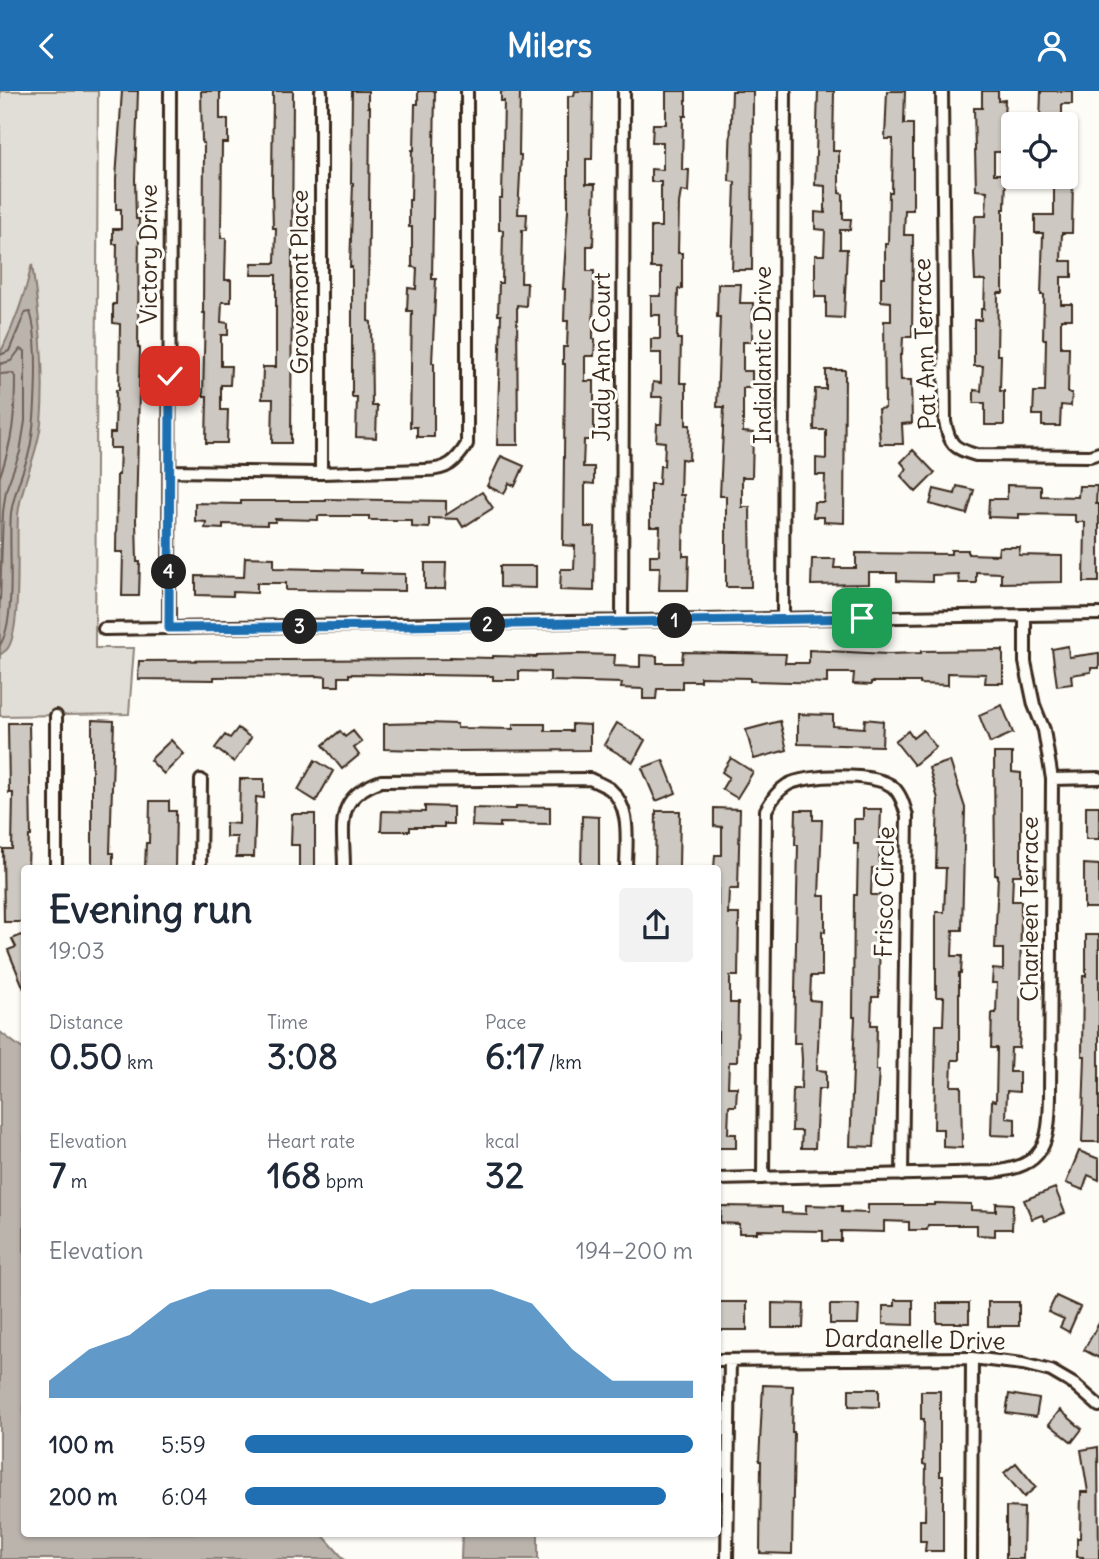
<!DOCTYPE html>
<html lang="en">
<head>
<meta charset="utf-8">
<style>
	:root { --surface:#fff; --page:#f2f2f3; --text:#1f2937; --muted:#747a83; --accent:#1f6fb2 }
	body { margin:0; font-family:Delius,sans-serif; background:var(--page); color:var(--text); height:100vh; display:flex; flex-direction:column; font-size:26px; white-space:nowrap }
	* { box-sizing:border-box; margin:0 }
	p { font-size:23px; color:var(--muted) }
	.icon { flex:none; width:38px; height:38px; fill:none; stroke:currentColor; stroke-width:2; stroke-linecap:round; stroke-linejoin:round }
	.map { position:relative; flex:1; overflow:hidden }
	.panel { position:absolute; left:21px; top:774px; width:700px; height:672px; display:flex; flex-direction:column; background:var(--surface); border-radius:7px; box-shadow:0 2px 5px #0004 }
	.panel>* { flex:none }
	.tools { position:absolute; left:1001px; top:21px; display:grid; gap:14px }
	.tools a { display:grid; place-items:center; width:77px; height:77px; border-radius:7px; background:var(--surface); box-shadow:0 2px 5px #0004; font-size:35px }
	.pin { position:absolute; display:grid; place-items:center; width:60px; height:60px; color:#fff; margin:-30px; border-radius:14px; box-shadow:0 4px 10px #0006 }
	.km { position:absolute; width:35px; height:35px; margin:-18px; border-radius:50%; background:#222; color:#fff; font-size:19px; line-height:35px; text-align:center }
	.round { display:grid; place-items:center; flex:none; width:74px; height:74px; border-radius:7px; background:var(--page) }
	.overview { display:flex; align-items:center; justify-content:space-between; height:119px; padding:0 28px }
	h1 { font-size:38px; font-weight:700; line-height:52px }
	.metrics { display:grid; grid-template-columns:repeat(3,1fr); gap:10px; height:119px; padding:7px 28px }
	.metrics div { display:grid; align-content:center }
	.metrics b { font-size:35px; font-weight:700 }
	.metrics small { font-size:19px; font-weight:400 }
	.metrics p { font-size:19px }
	.chart { height:196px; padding:14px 28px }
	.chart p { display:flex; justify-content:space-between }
	.chart svg { width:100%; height:126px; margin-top:7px; fill:var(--accent); opacity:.7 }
	ul { padding:0 28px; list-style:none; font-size:23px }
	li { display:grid; grid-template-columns:112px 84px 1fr; align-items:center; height:52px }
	li i { height:18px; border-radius:9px; background:var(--accent) }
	header { display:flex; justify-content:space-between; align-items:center; height:91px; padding:0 28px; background:var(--accent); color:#fff; font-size:32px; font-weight:700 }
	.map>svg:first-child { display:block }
	.green { fill:#e1ded7; stroke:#8e847a; stroke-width:2 }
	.water { fill:#bbb4ad; stroke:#887d74; stroke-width:2 }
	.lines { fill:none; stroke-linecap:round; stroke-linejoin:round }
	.shore { stroke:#6e6157; stroke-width:2 }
	.building { fill:#cdc8c2; stroke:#3b2a1e; stroke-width:2 }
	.street-casing { stroke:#3b2a1e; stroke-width:16 }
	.street { stroke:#fdfcf7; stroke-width:10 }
	.route-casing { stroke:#fff; stroke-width:14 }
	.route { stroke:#1f6fb2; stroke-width:9 }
	.labels { text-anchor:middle; stroke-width:6; stroke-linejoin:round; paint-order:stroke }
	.street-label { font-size:24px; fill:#3b2a1e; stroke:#fdfcf7 }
</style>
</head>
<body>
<header><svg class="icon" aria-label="back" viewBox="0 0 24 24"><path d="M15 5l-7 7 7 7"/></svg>Milers<svg class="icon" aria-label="person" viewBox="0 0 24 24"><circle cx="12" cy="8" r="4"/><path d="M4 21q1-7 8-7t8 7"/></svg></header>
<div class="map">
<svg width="1099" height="1468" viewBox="0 0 1099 1468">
	<rect width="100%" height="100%" fill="#fdfcf7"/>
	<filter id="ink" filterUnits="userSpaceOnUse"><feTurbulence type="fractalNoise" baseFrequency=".0143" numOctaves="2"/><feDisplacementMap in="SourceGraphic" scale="14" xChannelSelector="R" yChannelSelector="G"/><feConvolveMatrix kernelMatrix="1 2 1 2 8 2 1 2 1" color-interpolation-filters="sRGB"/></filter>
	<g filter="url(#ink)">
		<!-- green -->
		<path class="green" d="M0 0H98L95 557H134L129 623 0 625Z"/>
		<!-- water -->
		<path class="water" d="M32 173C39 225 46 279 41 332 38 364 21 392 18 424 16 453 22 535 8 557 6 560 3 561 0 564V263C14 234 25 205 32 173Z
			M0 941 24 959V1442H321L344 1468H0Z
			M462 1442H538V1468H461Z"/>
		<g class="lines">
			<!-- shore -->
			<path class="shore" d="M0 264 9 260 25 222 30 221C40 248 36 337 28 365 22 384 14 401 11 422 8 456 17 527 0 554
				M0 273 11 270 20 258 25 260V330L20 361 6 399 3 421 0 510
				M0 283 12 282 15 285C15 323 13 349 0 385"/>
		</g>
		<!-- building -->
		<path class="building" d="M122 0H138L135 88 136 128H139L138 256 140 257 136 428 137 471H140L139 505H122L123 461H116L117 384H119L120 357H110V342H115L116 299H119L120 233 113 232V213H116L117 153H113V138H121V118H116V88Z
			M201 0H220V28H228V52H222L221 147H226L225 189H231V211H222L221 231 228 232V244H221V275H231L230 294H221V319H228L227 352H206L207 305H203L205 222H203L204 52H202Z
			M273 0H293L291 352H272L273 308H262L263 276H276V184H251L252 172H275L276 137H273L272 96Z
			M352 0H368V16H370L368 230 371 231 372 315H377L376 347 356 346 357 306H352V176H350L353 92H351Z
			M418 0H435L432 188H436L432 272H434V346H417V336H410L412 220H407L408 197 416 198 417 177 412 176V136H409V109H411L412 59H414L415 13H418Z
			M501 0H520L519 64H521L518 123H527L526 139H522L521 192H527L526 215 517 214 518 354H497L501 224H498L499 192H502L503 139H499V107H502L504 10H501Z
			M575 0H593L592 68H586V93H595L593 155H587V180H594L593 248H595L594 265H585V290H594V349H584L583 376H594V393L585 392V436H595L594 500 560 499 561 478H574L575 455 563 454 565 273H563V256H567L568 230H564L565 198H563L568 119V5H574Z
			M666 0H686V25H683L682 79H689L688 101 681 100 679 112 678 162H682V198H678L677 248H681L680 292H686V334H690L689 369 681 368 680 404H684L683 465H689L688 499H659L660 476H650V464H659L660 436H650V393H659L660 375H664L665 351 656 350 657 333H661L662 306H652L653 291 661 292V262H651V248H660V224H651V205H661V177H651V136H661V91H651V78L663 79V51H652L653 33H666Z
			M732 0H753L752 179H732L735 91 729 90Z
			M818 0H834L833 60H839V102L843 103V128H851L850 139H840V158H847L844 227 826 226V206H815V164H824L825 139 815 138V121L825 122V95L815 94Z
			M887 0H905L904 33H913V119H905L904 144H913L912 246H903L902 264H900L901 289H911L912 332 902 333 903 353H880L878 318 885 317 884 230H891V211L881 210V186H885V153H888L889 101H892L893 48H885Z
			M982 0H998V10L1005 9 1002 61H994V83H1006L1005 118H1003V202H998L997 264H1001L1000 300H1004V334H985V312H974V299L981 300 983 275H974V229H981V218H984L985 189H975L974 163 975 125H986L987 100 976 99 974 17H982Z
			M1041 0H1072V13H1062V33H1040Z
			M1054 86H1073L1072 142H1062L1061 170H1072V186H1061V213H1072V228H1061V256H1069L1068 302H1072L1071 315 1061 314 1060 335H1042V324H1033L1034 301H1045L1046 248H1043L1044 204H1041L1043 142H1035V124H1054Z
			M718 193H741L740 212H753L752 251H743V280H752V297H743V341L753 342 752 386H742V416H750L751 496H726V405H720L724 316H717L720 226H717Z
			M826 279H845L844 432 824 431V426H813L814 411H824L825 384H816V367L826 368V339H814L815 298H826Z
			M913 359 935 382 916 401 901 385 907 378 901 371Z
			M501 365 524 375 515 395 509 392 504 403 487 395Z
			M1007 394 1041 395V405L1078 406 1079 395H1097L1096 413H1099V491H1084L1085 431H1075V424L1019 423V427L988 426 989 408H1007Z
			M957 395 974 399 967 423 930 413 934 398 955 403Z
			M482 401 493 417 463 436 458 428 429 427V437L412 436V429H369V425H318V429L275 428V431H267V434L223 433V438L205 437 206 431 195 430V412L241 413V410H326V408L446 410V424Z
			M999 456H1020L1019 464 1062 465V491L1001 492V482L976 481V492H959L958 483 932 484V491L897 490V482H869V493L811 494 812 468H835L834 477H856V462L951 463V459H968V463L998 464Z
			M245 466 274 467V477L361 479V482L405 483V500L286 499V492H257V502L233 501V505L196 504V485L244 486Z
			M425 472H446L445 498H425Z
			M500 475H536V497L500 496Z
			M1068 555 1069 566 1099 562V577H1091V581L1071 584 1072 593 1057 595 1052 558Z
			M809 559 887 563 921 562V560L1003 559V592H985L986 583 948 582V594L920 593V591H871V594L853 593 854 582H827V592L750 590V587L700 586V590H682V598H657L656 608H643V598L621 597 622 592 550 590V581L519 580V589H493V585L349 583V586H339V595H326V586L318 585 214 586V589L138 588 139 570 450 568V566L493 567V565L537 566V564L578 563 615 564 614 575 640 576V564L657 565V572H682L683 561 786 563 785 572H809Z
			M1002 614 1013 642 990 652 979 624Z
			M798 623 833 624V635L864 637 865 628 883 630 882 655 798 653Z
			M92 629 114 630 110 762H113V777H92Z
			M780 630 787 659 754 668 746 639Z
			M8 632H29L31 745H29L28 777H24V831H4L3 758H12L13 702H9Z
			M428 632 457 633V637L513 638V633H545V640H572V633L590 634V659L457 660 384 658V633Z
			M617 632 645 649 633 671 604 654Z
			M238 637 251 647 234 671 215 657 225 644 230 647Z
			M923 639 936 656 914 674 895 650 908 640 913 647Z
			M340 640 345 646 353 640 362 651 354 657 359 664 342 678 323 654Z
			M171 649 184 663 164 683 150 669Z
			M994 662H1012V681L1021 682V784H1013L1012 810H1021L1020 937 1019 957H1011L1010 981H1019V1001L1007 1000 1006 1027 1015 1028V1045L991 1044 992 1009 996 1010 997 957H991L992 922H996L997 892H992L993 878 1003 879V858H995L998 784H995Z
			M731 667 753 681 737 707 722 698 729 686 722 681Z
			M315 669 333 680 316 710 298 699Z
			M663 669 676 702 656 710 642 677Z
			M950 670 965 717 962 839H953L952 865H962L961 882H959V969H952L951 995H961L962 1057 943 1056V1038H934L936 934H943L944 906H936V821H944L946 777H936L938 708 929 677Z
			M240 688H264V707L256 706 254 766H236L237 746H226V732L239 733Z
			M150 710H169V720H176L175 777H145L146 752H149Z
			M425 715 453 716V733H444V736H410V740H381L382 720 425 721Z
			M516 715 550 716V733L500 732V736L472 735 473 717 516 718Z
			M1086 715H1099V748H1086Z
			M714 717 740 718 738 798H729L728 823H739L738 885H730V912H738L737 971H729L728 996H737L736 1015H729L728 1043H736V1057H718V777H714L715 764H722V736L714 735Z
			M863 718H881L879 777H872L871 804H880V819L879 906H872L871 934H877L876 979H879L874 1056 850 1055 855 926H853L854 804H857L858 753H854V728H863Z
			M796 719H813V729H822L819 805H825V841L822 840V885H811L810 909 820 910 817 979 826 980V998H818L815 1057H801L802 1040H792L793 998H801L802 969 801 952H794L798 754H795Z
			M656 720H680L679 777H655Z
			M292 723H315V777H299V754H291Z
			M582 725 599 726V777H581Z
			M1084 773 1099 774V817H1084Z
			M24 843V898L8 859 16 856 12 848Z
			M1086 844H1099V1051H1082L1085 965H1082L1083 885H1086Z
			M1079 1060 1099 1068V1089L1088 1084 1083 1099 1066 1092Z
			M1055 1097 1065 1122 1045 1130 1042 1124 1032 1128 1024 1109Z
			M935 1112 971 1113V1119L996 1120V1112L1013 1113 1012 1138H995V1145L977 1144V1134H928L927 1139H909V1131L884 1130V1141L841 1140V1150H823V1140L757 1139V1142H739V1133L720 1132 721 1115 782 1116V1122L806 1123V1114L842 1115V1121L868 1122V1114H935Z
			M1056 1205 1080 1216 1069 1241 1060 1236 1064 1228 1048 1221Z
			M895 1209H913V1234L883 1233V1215H895Z
			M718 1211H747V1239H718Z
			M988 1211H1019V1235H988Z
			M772 1212 804 1213 803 1237H772Z
			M937 1212H969V1232H937Z
			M830 1214H859L858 1233H830Z
			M1099 1232V1267L1084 1259Z
			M763 1294 793 1295 792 1341H794L792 1463 760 1462 761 1370H759Z
			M849 1298H879V1316L849 1315Z
			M921 1300H940V1385H943V1460H925L926 1450H920V1429H925L926 1374 923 1373 924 1328H921Z
			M1009 1303 1039 1308 1036 1326 1006 1322Z
			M1060 1319 1082 1338 1072 1351 1049 1333Z
			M1098 1356 1099 1468H1083V1466H1077V1447H1080L1081 1401H1088L1081 1359Z
			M1016 1372 1036 1396 1024 1406 1004 1382Z
			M1006 1416 1024 1417 1023 1468H1006Z"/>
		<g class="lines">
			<defs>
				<path id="street" d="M321 0V382
					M942 0 945 331C950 354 953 357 976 364L1090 365 1099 362
					M169 380 321 382 425 379C447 379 456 371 467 353V0
					M783 527 785 0
					M622 532 624 0
					M169 537 170 0
					M104 538 1099 523
					M56 625V777
					M1052 688 1099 687
					M200 777 201 689
					M344 777C344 734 333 707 381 690L590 688C596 691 604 694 610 698 632 717 626 751 626 777
					M763 1087 766 719C772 709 776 701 787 694 805 683 876 681 893 696 901 703 904 715 907 725L902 1084
					M718 1088 993 1081C1045 1075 1049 1053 1050 1005L1052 688 1044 639 1034 614 1025 571V524
					M718 1269 972 1267 1023 1273 1051 1280 1075 1294 1099 1315
					M727 1468 730 1269
					M971 1468 972 1267"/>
			</defs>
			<!-- street casing -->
			<use href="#street" class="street-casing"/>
			<!-- street -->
			<use href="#street" class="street"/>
		</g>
	</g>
	<g class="lines" filter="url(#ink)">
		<defs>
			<path id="route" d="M170 285 169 537 402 535 862 527"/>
		</defs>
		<!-- route casing -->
		<use href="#route" class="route-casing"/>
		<!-- route -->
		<use href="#route" class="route"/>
	</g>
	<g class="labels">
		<!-- street labels -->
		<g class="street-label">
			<text transform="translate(149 163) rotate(-90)" y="8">Victory Drive</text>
			<text transform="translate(300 191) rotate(-90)" y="8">Grovemont Place</text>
			<text transform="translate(925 253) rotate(-92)" y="8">Pat Ann Terrace</text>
			<text transform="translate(763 264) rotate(-90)" y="8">Indialantic Drive</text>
			<text transform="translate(602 266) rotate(-90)" y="8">Judy Ann Court</text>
			<text transform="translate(885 801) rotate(-89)" y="8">Frisco Circle</text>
			<text transform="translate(1030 818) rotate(-90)" y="8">Charleen Terrace</text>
			<text transform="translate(915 1249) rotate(1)" y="8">Dardanelle Drive</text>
		</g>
	</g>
</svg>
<div class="tools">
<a><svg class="icon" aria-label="locate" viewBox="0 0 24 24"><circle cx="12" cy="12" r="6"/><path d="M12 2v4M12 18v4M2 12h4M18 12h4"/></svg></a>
</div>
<div class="pin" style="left:862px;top:527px;background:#1e9e55"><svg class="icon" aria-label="arrive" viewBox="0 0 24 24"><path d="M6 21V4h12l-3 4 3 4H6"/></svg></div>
<div class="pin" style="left:170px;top:285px;background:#d93025"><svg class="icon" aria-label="check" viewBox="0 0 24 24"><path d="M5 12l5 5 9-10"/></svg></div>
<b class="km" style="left:675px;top:530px">1</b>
<b class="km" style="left:488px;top:534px">2</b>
<b class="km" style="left:300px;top:536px">3</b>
<b class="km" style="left:169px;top:481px">4</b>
<section class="panel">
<div class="overview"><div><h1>Evening run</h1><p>19:03</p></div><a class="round"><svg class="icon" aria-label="share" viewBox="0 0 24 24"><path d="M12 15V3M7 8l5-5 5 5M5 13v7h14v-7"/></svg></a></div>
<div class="metrics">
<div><p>Distance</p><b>0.50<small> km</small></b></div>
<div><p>Time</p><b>3:08</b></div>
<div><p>Pace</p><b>6:17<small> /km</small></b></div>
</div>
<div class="metrics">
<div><p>Elevation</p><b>7<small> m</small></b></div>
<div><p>Heart rate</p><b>168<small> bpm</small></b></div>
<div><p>kcal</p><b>32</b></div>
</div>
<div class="chart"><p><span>Elevation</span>194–200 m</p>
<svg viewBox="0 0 160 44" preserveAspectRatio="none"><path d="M0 44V38L10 27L20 22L30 11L40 6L50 6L60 6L70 6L80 11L90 6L100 6L110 6L120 11L130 27L140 38L150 38L160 38V44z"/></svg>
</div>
<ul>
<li><b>100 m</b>5:59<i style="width:100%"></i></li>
<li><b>200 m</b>6:04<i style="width:94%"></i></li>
</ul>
</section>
</div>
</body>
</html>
